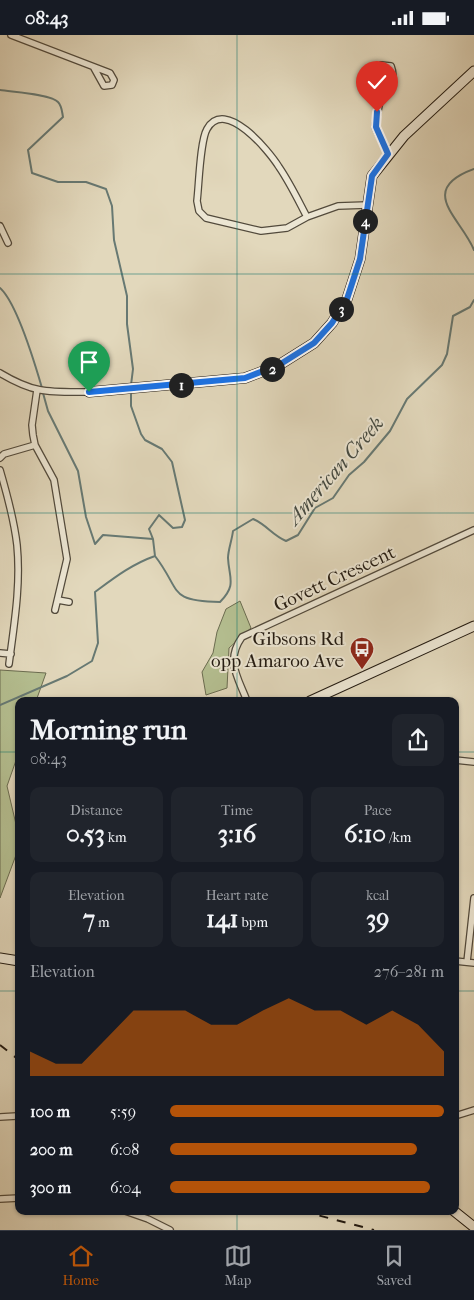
<!DOCTYPE html>
<html lang="en">
<head>
<meta charset="utf-8">
<style>
	:root { --surface:#171b24; --page:#20242c; --text:#f1f3f6; --muted:#9ea1a6; --line:#363941; --accent:#b45309 }
	body { margin:0; font-family:"IM FELL French Canon",serif; background:var(--page); color:var(--text); height:100vh; display:flex; flex-direction:column; font-size:19px; white-space:nowrap }
	* { box-sizing:border-box; margin:0 }
	p { font-size:16px; color:var(--muted) }
	.icon { flex:none; width:28px; height:28px; fill:none; stroke:currentColor; stroke-width:2; stroke-linecap:round; stroke-linejoin:round }
	.map { position:relative; flex:1; overflow:hidden }
	.panel { position:absolute; left:15px; top:662px; width:444px; height:518px; display:flex; flex-direction:column; background:var(--surface); border-radius:10px; box-shadow:0 1px 4px #0004 }
	.panel>* { flex:none }
	.pin { position:absolute; display:grid; place-items:center; width:42px; height:42px; color:#fff; margin:-51px -21px; border-radius:50% 50% 50% 0; rotate:-45deg; box-shadow:0 0 5px #0007 }
	.pin .icon { rotate:45deg }
	.km { position:absolute; width:25px; height:25px; margin:-12px; border-radius:50%; background:#222; color:#fff; font-size:14px; line-height:25px; text-align:center }
	.round { display:grid; place-items:center; flex:none; width:52px; height:52px; border-radius:10px; background:var(--page) }
	.summary { display:flex; align-items:center; justify-content:space-between; height:85px; padding:0 15px }
	h1 { font-size:28px; font-weight:700; line-height:38px }
	.metrics { display:grid; grid-template-columns:repeat(3,1fr); gap:8px; height:85px; padding:5px 15px }
	.metrics div { display:grid; align-content:center; border-radius:10px; background:var(--page); text-align:center }
	.metrics b { font-size:25px; font-weight:700 }
	.metrics small { font-size:14px; font-weight:400 }
	.metrics p { font-size:14px }
	.chart { height:140px; padding:10px 15px }
	.chart p { display:flex; justify-content:space-between }
	.chart svg { width:100%; height:90px; margin-top:5px; fill:var(--accent); opacity:.7 }
	ul { padding:0 15px; list-style:none; font-size:16px }
	li { display:grid; grid-template-columns:80px 60px 1fr; align-items:center; height:38px }
	li i { height:12px; border-radius:6px; background:var(--accent) }
	.status { display:flex; justify-content:space-between; align-items:center; height:35px; padding:0 25px; background:var(--surface); direction:ltr }
	.status svg { height:14px; fill:currentColor }
	.dock { display:flex; justify-content:space-around; align-items:center; height:70px; border-top:1px solid var(--line); background:var(--surface); font-size:14px; color:var(--muted) }
	.dock a { display:grid; justify-items:center; gap:2px }
	.dock .current { color:var(--accent) }
	.map>svg:first-child { display:block }
	.green { fill:#b4be90; stroke:#6b6c50 }
	.lines { fill:none; stroke-linecap:round; stroke-linejoin:round }
	.stream { stroke:#677973; stroke-width:2 }
	.street-casing { stroke:#524a3c; stroke-width:8 }
	.secondary-casing { stroke:#221a11; stroke-width:11 }
	.street { stroke:#ece6d3; stroke-width:5.5 }
	.secondary { stroke:#ece6d3; stroke-width:9 }
	.rail { stroke:#221a11; stroke-width:2; stroke-dasharray:9 9; stroke-linecap:butt }
	.route-casing { stroke:#fff; stroke-width:10 }
	.route { stroke:#1a73e8; stroke-width:6 }
	.grid { fill:none; stroke:#0f766e; stroke-width:1; stroke-opacity:0.55 }
	.labels { text-anchor:middle; stroke-width:4; stroke-linejoin:round; paint-order:stroke }
	.street-label { font-size:19px; fill:#221a11; stroke:#ece6d3 }
	.poi-label { font-size:19px; fill:#221a11; stroke:#ece6d3; text-anchor:end }
	.water-label { font-size:20px; font-style:italic; fill:#444a42; stroke:#ece6d3 }
</style>
</head>
<body>
<div class="status"><b>08:43</b><svg viewBox="0 0 49 12"><path d="M0 12V9h3v3zM5 12V6h3v6zM10 12V3h3v9zM15 12V0h3v12zM26 1h20v11H26zM47 4h2v5h-2z"/></svg></div>
<div class="map">
<svg width="474" height="1195" viewBox="0 0 474 1195">
	<rect width="100%" height="100%" fill="#e2d8bc"/>
	<filter id="stains"><feTurbulence type="fractalNoise" baseFrequency=".004" numOctaves="4"/><feColorMatrix values="0 0 0 0 .2 0 0 0 0 .09 0 0 0 0 .02 0 0 0 .5 -.17"/></filter>
	<radialGradient id="worn" r=".72"><stop offset=".6" stop-color="#630" stop-opacity="0"/><stop offset="1" stop-color="#630" stop-opacity=".3"/></radialGradient>
	<!-- green -->
	<path class="green" d="M240 566 251 593 229 613 227 653 206 660 202 637 213 618 217 597 226 574Z
		M0 635 46 638 36 666H19V717L7 751 19 802V812L0 863Z"/>
	<g class="lines">
		<!-- stream -->
		<path class="stream" d="M0 55C12 57 51 59 58 67 62 71 62 77 63 82L28 115 32 138 58 147H86L106 154 112 171 114 205 127 261V289L133 334 131 350
			M474 134C416 155 461 183 474 215
			M0 253C17 268 35 329 42 353
			M131 357V371L141 399 145 405 162 414 172 427 185 485 182 492 173 493 159 480 149 494 153 504 155 521
			M43 358 48 376 78 436 86 482 95 509 103 500 153 504
			M0 670 67 641 92 626 98 608 95 557C114 543 132 529 155 521 182 556 167 566 220 567 237 550 229 543 228 523 228 515 232 505 233 496L253 484C267 490 272 500 286 506L298 500 315 473 333 463 349 440 364 427 390 396 407 364 442 330 447 319 453 281 470 272 474 265"/>
		<defs>
			<path id="street" d="M11 0 110 38 114 45 112 50 104 51 94 33
				M381 60C390 51 396 44 391 31L381 30 377 36 376 45 381 60 375 92 388 119
				M307 182C298 165 290 148 279 132 269 116 225 62 207 94 200 106 199 150 197 166L199 176 206 183 261 196 287 193 307 182 338 171 367 170
				M0 191 8 208
				M0 338C35 359 49 357 89 357
				M37 355 32 390 33 400 35 410 54 445 67 524 55 575
				M0 423 4 419 35 410
				M0 435C7 459 14 484 17 510 21 550 14 590 9 629
				M58 565 69 567
				M0 618 11 619
				M247 666C238 642 225 626 242 602L474 495
				M455 725 474 727
				M455 926 474 928
				M467 927 474 863
				M455 1081 474 1075
				M0 1082 17 1081
				M0 1164 19 1163
				M125 1176 148 1184 170 1195"/>
			<path id="secondary" d="M89 357 245 343 279 330 314 308 332 288 347 264 360 224 372 141 404 101 474 36
				M310 666 474 591
				M0 923 19 926
				M454 1176 474 1192"/>
		</defs>
		<!-- street casing -->
		<use href="#street" class="street-casing"/>
		<!-- secondary casing -->
		<use href="#secondary" class="secondary-casing"/>
		<!-- street -->
		<use href="#street" class="street"/>
		<!-- secondary -->
		<use href="#secondary" class="secondary"/>
		<!-- rail -->
		<path class="rail" d="M0 1010 19 1025
			M302 1176 374 1195"/>
	</g>
	<g class="lines">
		<defs>
			<path id="route" d="M89 357 245 343 279 330 314 308 332 288 347 264 360 224 372 141 388 119 376 92 377 77"/>
		</defs>
		<!-- route casing -->
		<use href="#route" class="route-casing"/>
		<!-- route -->
		<use href="#route" class="route"/>
	</g>
	<!-- grid -->
	<path class="grid" d="M237 0V666M0 239H474M0 478H474M0 717H19M455 717H474M0 956H19M455 956H474M237 1176V1195"/>
	<!-- icons -->
	<defs>
		<symbol id="bus-pin" viewBox="-11 -11 22 30"><path d="M0 17L-7.5 6A9.5 9.5 0 1 1 7.5 6Z" fill="#8f2418" stroke="#ece6d3"/><path d="M-5-6H5V4H4V6H2V4H-2V6H-4V4H-5ZM-3.5-4V0h7V-4ZM-3.5 1.2v1.5H-2V1.2ZM2 1.2v1.5H3.5V1.2Z" fill="#fff"/></symbol>
	</defs>
	<g fill-rule="evenodd">
		<use href="#bus-pin" x="348" y="600" width="28" height="38"/>
	</g>
	<g class="labels">
		<!-- street labels -->
		<g class="street-label">
			<text transform="translate(334 543) rotate(-25)" y="7">Govett Crescent</text>
		</g>
		<!-- poi labels -->
		<g class="poi-label">
			<text x="344" y="610">Gibsons Rd<tspan x="344" dy="22">opp Amaroo Ave</tspan></text>
		</g>
		<!-- water labels -->
		<g class="water-label">
			<text transform="translate(335 435) rotate(-49)" y="7">American Creek</text>
		</g>
	</g>
	<rect width="100%" height="100%" filter="url(#stains)"/>
	<rect width="100%" height="100%" fill="url(#worn)"/>
</svg>
<div class="pin" style="left:89px;top:357px;background:#1e9e55"><svg class="icon" aria-label="arrive" viewBox="0 0 24 24"><path d="M6 21V4h12l-3 4 3 4H6"/></svg></div>
<div class="pin" style="left:377px;top:77px;background:#d93025"><svg class="icon" aria-label="check" viewBox="0 0 24 24"><path d="M5 12l5 5 9-10"/></svg></div>
<b class="km" style="left:181px;top:350px">1</b>
<b class="km" style="left:272px;top:334px">2</b>
<b class="km" style="left:341px;top:274px">3</b>
<b class="km" style="left:365px;top:186px">4</b>
<section class="panel">
<div class="summary"><div><h1>Morning run</h1><p>08:43</p></div><a class="round"><svg class="icon" aria-label="share" viewBox="0 0 24 24"><path d="M12 15V3M7 8l5-5 5 5M5 13v7h14v-7"/></svg></a></div>
<div class="metrics">
<div><p>Distance</p><b>0.53<small> km</small></b></div>
<div><p>Time</p><b>3:16</b></div>
<div><p>Pace</p><b>6:10<small> /km</small></b></div>
</div>
<div class="metrics">
<div><p>Elevation</p><b>7<small> m</small></b></div>
<div><p>Heart rate</p><b>141<small> bpm</small></b></div>
<div><p>kcal</p><b>39</b></div>
</div>
<div class="chart"><p><span>Elevation</span>276–281 m</p>
<svg viewBox="0 0 160 44" preserveAspectRatio="none"><path d="M0 44V32L10 38L20 38L30 25L40 12L50 12L60 12L70 19L80 19L90 12L100 6L110 12L120 12L130 19L140 12L150 19L160 32V44z"/></svg>
</div>
<ul>
<li><b>100 m</b>5:59<i style="width:100%"></i></li>
<li><b>200 m</b>6:08<i style="width:90%"></i></li>
<li><b>300 m</b>6:04<i style="width:95%"></i></li>
</ul>
</section>
</div>
<nav class="dock">
<a class="current"><svg class="icon" aria-label="home" viewBox="0 0 24 24"><path d="M3 11l9-7 9 7M6 9v11h12V9"/></svg>Home</a>
<a><svg class="icon" aria-label="map" viewBox="0 0 24 24"><path d="M3 6l6-2 6 2 6-2v14l-6 2-6-2-6 2zM9 4v14M15 6v14"/></svg>Map</a>
<a><svg class="icon" aria-label="saved" viewBox="0 0 24 24"><path d="M7 4h10v16l-5-4-5 4z"/></svg>Saved</a>
</nav>
</body>
</html>
